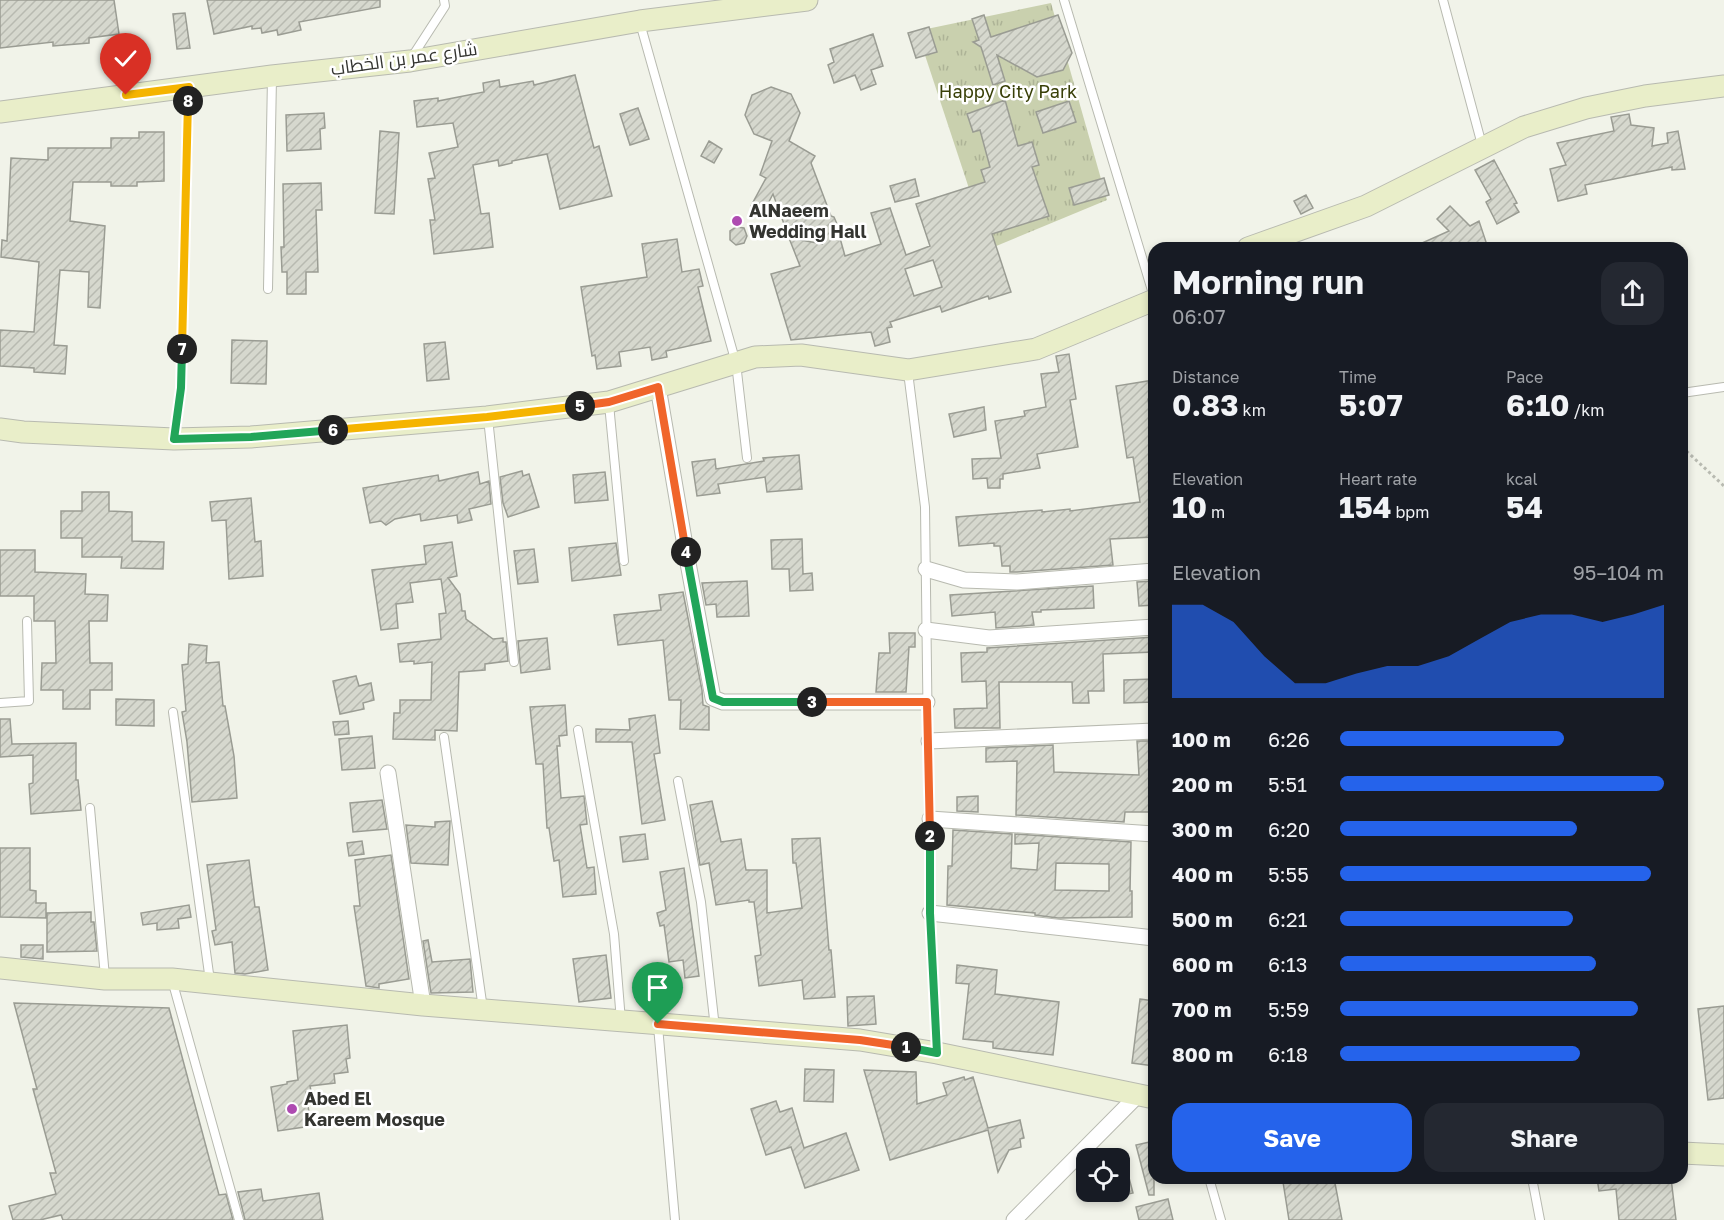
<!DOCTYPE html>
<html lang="en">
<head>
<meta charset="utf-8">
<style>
	:root { --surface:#171b24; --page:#242831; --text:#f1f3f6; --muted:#9ea1a6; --accent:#2563eb }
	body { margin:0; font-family:"Golos Text",Cairo,sans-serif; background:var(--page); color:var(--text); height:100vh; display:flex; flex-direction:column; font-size:22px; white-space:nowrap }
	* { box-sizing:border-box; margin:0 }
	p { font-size:20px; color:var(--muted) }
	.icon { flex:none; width:33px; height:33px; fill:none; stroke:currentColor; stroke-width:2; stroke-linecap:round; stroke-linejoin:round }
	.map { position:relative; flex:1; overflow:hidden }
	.side { position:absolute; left:1148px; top:242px; width:540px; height:942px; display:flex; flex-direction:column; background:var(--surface); border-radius:18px; box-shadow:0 3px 9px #0003 }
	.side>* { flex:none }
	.controls { position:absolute; left:1076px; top:1148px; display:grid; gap:12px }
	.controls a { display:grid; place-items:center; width:54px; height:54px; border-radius:12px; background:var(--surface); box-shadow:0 3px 9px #0003; font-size:30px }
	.pin { position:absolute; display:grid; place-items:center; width:51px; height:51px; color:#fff; margin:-62px -26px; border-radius:50% 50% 50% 0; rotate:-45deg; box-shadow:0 0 6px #0007 }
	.pin .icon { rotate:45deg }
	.km { position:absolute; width:30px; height:30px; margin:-15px; border-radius:50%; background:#222; color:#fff; font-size:16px; line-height:30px; text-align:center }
	.round { display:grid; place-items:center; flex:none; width:63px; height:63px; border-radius:18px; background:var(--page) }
	.head { display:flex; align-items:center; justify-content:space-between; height:102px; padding:0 24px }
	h1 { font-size:33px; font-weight:700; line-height:45px }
	.stats { display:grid; grid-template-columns:repeat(3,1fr); gap:9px; height:102px; padding:6px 24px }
	.stats div { display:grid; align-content:center }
	.stats b { font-size:30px; font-weight:700 }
	.stats small { font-size:16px; font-weight:400 }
	.stats p { font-size:16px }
	.chart { height:168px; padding:12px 24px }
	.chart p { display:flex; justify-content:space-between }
	.chart svg { width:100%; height:108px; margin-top:6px; fill:var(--accent); opacity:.7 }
	.action { display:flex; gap:12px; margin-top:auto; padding:12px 24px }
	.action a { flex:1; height:69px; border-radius:18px; background:var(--accent); color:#fff; font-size:24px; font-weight:700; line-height:69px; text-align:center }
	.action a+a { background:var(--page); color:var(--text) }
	ul { padding:0 24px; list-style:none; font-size:20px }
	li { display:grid; grid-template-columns:96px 72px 1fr; align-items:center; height:45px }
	li i { height:15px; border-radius:8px; background:var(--accent) }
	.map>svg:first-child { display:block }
	.park { fill:url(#park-tufts) }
	.building { fill:url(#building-hatch); stroke:#9a9c93; stroke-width:1.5; fill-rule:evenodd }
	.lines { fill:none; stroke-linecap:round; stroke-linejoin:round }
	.lane-casing { stroke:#b8bab0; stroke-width:10 }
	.street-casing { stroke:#b8bab0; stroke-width:17 }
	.secondary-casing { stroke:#b8bab0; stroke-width:23 }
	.path { stroke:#b8bab1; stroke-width:3; stroke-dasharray:3 3; stroke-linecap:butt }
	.lane { stroke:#fff; stroke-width:8 }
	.street { stroke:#fff; stroke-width:15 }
	.secondary { stroke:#e9eec9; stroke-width:21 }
	.split-1-casing { stroke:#fff; stroke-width:12 }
	.split-2-casing { stroke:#fff; stroke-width:12 }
	.split-3-casing { stroke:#fff; stroke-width:12 }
	.split-4-casing { stroke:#fff; stroke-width:12 }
	.split-5-casing { stroke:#fff; stroke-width:12 }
	.split-6-casing { stroke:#fff; stroke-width:12 }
	.split-7-casing { stroke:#fff; stroke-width:12 }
	.split-8-casing { stroke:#fff; stroke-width:12 }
	.split-9-casing { stroke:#fff; stroke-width:12 }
	.split-1 { stroke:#f0652b; stroke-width:8 }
	.split-2 { stroke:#22a559; stroke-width:8 }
	.split-3 { stroke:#f0652b; stroke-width:8 }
	.split-4 { stroke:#22a559; stroke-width:8 }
	.split-5 { stroke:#f0652b; stroke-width:8 }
	.split-6 { stroke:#f5b400; stroke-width:8 }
	.split-7 { stroke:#22a559; stroke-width:8 }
	.split-8 { stroke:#f5b400; stroke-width:8 }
	.split-9 { stroke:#f5b400; stroke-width:8 }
	.poi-dot { fill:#ae4bb1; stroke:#fff; stroke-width:2 }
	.labels { text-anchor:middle; stroke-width:5; stroke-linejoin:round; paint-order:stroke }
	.street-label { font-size:18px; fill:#343531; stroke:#fff }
	.park-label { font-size:18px; fill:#394008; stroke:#fff }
	.poi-label { font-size:18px; font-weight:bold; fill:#343531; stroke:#fff; text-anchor:start }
</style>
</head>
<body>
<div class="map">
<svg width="1724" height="1220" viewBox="0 0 1724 1220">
	<defs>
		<pattern id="park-tufts" width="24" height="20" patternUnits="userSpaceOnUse" patternTransform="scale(1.5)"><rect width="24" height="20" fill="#c9d0ae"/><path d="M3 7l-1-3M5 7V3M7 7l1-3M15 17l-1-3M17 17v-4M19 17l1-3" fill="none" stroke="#adb396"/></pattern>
		<pattern id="building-hatch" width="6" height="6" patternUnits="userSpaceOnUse" patternTransform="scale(1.5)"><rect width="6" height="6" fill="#d6d8ce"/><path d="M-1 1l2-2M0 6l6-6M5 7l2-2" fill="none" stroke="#b8bab1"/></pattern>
	</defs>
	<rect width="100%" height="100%" fill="#f1f3e9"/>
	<!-- park -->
	<path class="park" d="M1051 3 1107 200 989 249 917 31Z"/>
	<!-- building -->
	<path class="building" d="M0 0H114L119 34 89 38V43L53 46V42L0 48Z
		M207 0H380V7L299 22 301 30 278 35 277 30 262 33 261 28 252 29V26L214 34Z
		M185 13 190 48 177 49 173 14Z
		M984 15 991 37 1058 15 1072 53 1063 70 1037 77 997 55 1005 81 993 85 981 47 973 42 979 40 972 19Z
		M929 27 937 52 916 58 908 33Z
		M873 34 883 66 871 70 876 84 861 90 855 75 834 83 828 65 834 62 830 49Z
		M575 75 594 148 599 146 612 196 560 209 547 154 512 161V163L499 166 498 160 473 165 481 214 489 213 493 247 434 254 430 220H435L428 179 435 178 429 153 458 147 453 123 417 127 414 101 438 98V101L484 92 483 83 499 80 500 87 533 81 534 85Z
		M771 87 791 94 800 113 789 141 815 156 811 163 831 216 834 217 840 231H838L845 256 881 244 871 213 890 208 906 255 930 246 916 204 985 182 981 170 990 167 987 156 980 130 973 132 967 114 1005 100 1018 146 1032 142 1039 165 1032 167 1049 216 992 234 1011 292 989 299 988 296 942 312 940 306 890 322 892 327 887 328 890 342 875 346 871 332 791 340 771 274 800 266 789 238 823 244 784 224 773 194 763 213 751 206 766 178 760 175 772 141 754 134 745 115 752 95ZM933 260 942 287 914 296 905 269Z
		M1069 101 1076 122 1043 133 1036 112Z
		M638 108 649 139 630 145 620 114Z
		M324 113 325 128 320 129 321 149 287 151 286 115Z
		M1629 114 1631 125 1654 128 1652 146 1668 143 1667 133 1678 131 1685 169 1672 170V167L1585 185 1587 194 1558 201 1550 169 1566 165 1557 143 1614 131 1611 117Z
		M380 131 399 133 394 214 375 213Z
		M139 132H164V181L137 182V186H111V182H73L70 221 105 226 100 308 88 307 89 272 60 270 54 345 67 346 65 374 34 372V368L0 366V330L34 332 39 262 1 257 2 240 7 241 11 158 48 160V148H111V138H139Z
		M709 141 722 149 714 163 701 156Z
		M1494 160 1517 203 1514 204 1519 212 1497 224 1486 202 1491 199 1475 170Z
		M1104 178 1109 195 1074 205 1069 188Z
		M915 179 919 196 895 202 890 186Z
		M321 183 322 210H316L318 272H306V294H287V272H282L281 247H284L283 184Z
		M1306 195 1313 208 1301 214 1294 201Z
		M1450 206 1470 226 1479 221 1487 245 1480 248H1411L1449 231 1437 219Z
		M736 227 744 228 747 236 744 243 736 245 730 240V231Z
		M677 239 682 272 699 269 703 286 698 287 711 341 666 351 667 357 652 360 650 347 619 352 621 366 597 369 595 355 592 356 581 287 647 277 642 244Z
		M232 340 267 341 266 384 231 383Z
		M445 342 449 379 427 381 424 344Z
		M1069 354 1076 399 1070 400 1078 447 1037 454 1040 468 1003 474V479H1000V488H988L987 478 973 479 972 459 1001 458 995 421 1025 416 1024 411 1046 407 1041 374 1059 372 1056 356Z
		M1154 380V398L1148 399 1154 436V537L1110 539 1113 565 1017 572H1010V566H1002L1000 546H994V543L959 546 956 517 1042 510V512L1070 509V511L1140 502 1133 457 1127 458 1116 386Z
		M984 407 986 430 954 437 949 414Z
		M799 455 802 489 767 492 765 477 718 484 720 493 697 496 692 462 715 459 716 469 764 461 763 458Z
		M522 471 523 476 529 474 539 507 508 517 503 503 500 477Z
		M478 472 480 484 489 481 491 504 469 509 472 520 458 523 457 515 421 521 420 514 395 519 386 525 381 521 370 523 363 488 438 475 439 481Z
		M605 472 608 500 575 503 573 475Z
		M82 492H109V511L132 512V541L164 542 163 569 121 568 122 557H82V538H61V511H82Z
		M251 498 255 542 261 541 263 576 229 579 226 520 212 521 210 502Z
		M802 539 803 574 812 573 813 590 790 591 789 569H772L771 540Z
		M452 542 457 576 448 578 460 594 462 611H465L466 619 493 639 503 638V642H506L508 661 485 664V670L459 672 457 731 435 730V740L393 739 394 713H400V700H431L432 662 414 664V661L400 662 398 644 441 639 439 614 446 613 441 579 410 583 413 602 396 604 398 628 381 630 372 570 426 564 424 546Z
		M616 543 621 575 572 581 569 548Z
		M534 549 538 582 518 584 514 551Z
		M0 550H35V572L86 574 85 594 108 595 107 621H89L90 663H112V690H90V709H63V690H41L42 663H56L55 621H34V596H0Z
		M747 581 749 616 717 617 716 604 706 605 702 583Z
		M1154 581V605L1139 606 1137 582Z
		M1093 586 1094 608 1041 610V612H1032L1034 625 996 628 995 612 952 616 950 595Z
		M683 592 702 690 703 705 709 707V730L680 729 681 700H669L663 640 618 645 614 615 661 610 659 595Z
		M889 633H915V647H909L906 692H876L879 653H890Z
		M1154 637V652L1103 654 1104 691H1088L1089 703H1073L1072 682H999L1000 728H955L954 709 987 708 986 681 962 682 961 653 987 652V648Z
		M547 638 550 669 521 673 518 641Z
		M189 644 207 646 206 663 219 662 223 706H225L234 756 237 798 192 802 187 742 182 712 186 711 182 665 188 664Z
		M356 676 359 686 371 683 374 700 363 703 364 709 340 714 333 681Z
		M1154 679V702L1124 703V680Z
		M116 699 154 700V726L116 725Z
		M565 705 567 735 559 736 560 746H557L561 798 584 796 587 824 580 825 587 868 594 867 596 894 563 897 559 860 554 861 549 828H547L543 764H536L530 707Z
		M655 715 660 753 654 754 665 820 642 824 632 742H596V729L630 730 629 719Z
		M0 719H10L12 744 76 743V780H78L81 810 31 814 29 784 33 783V755L0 757Z
		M348 721 349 734 335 735 333 722Z
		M372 736 375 768 342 770 339 739Z
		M1137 741H1154L1153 812H1125L1124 822 1016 815 1017 761 986 762V748L1053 745 1054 772 1139 775Z
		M978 796V812L957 811V797Z
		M382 800 387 829 353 832 350 803Z
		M712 801 721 842 741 839 746 870H767V913L802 908 796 863H793L792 839 820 838 829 950H831L835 997 804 999 802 980 759 986 755 956 761 955 754 902H749V900L716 905 709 863 700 865 690 805Z
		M450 821 448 865 411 863 406 825 435 827V822Z
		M953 830 1012 834 1011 868 1037 870 1039 843 1015 844V834L1131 842 1130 891H1132V917L1058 918 1035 915V913L947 905 948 866H952ZM1056 863 1109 864V891L1055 890Z
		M645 834 648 859 623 862 620 837Z
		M362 841 364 854 349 856 347 843Z
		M0 848H30V890L36 891V903H46V918L0 917Z
		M391 855 409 979 379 984V988L366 986 354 906H360L355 860Z
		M249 860 255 907H259L268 970 245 974 235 973 232 942 215 945 212 931 216 930 207 865Z
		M684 868 699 976 685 978 683 960 669 962 664 925 660 926 657 913 666 910 660 872Z
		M189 905 191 917 178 919 179 928 157 930V923L143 925 141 913Z
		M91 912V922H94L97 951 47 952V913Z
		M428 940 432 962 470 959 473 992 431 993 423 941Z
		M21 945H43V959L21 957Z
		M606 955 611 998 579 1002 573 959Z
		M957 965 997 970 995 994 1059 1002 1053 1055 993 1048V1042L963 1039 969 984 956 983Z
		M874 996 876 1024 848 1026 847 997Z
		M1140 999 1154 1001V1066L1132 1063Z
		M14 1003 169 1008 219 1195 226 1194 233 1220H63L61 1215 40 1220H13L9 1206 56 1194 50 1173H56L33 1089H37Z
		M1724 1006V1098L1708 1100 1698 1009Z
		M347 1025 350 1058 346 1059 348 1072 334 1074 335 1083 310 1086 311 1091 306 1092 311 1126 278 1131 271 1087 287 1084V1082L298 1080 293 1031Z
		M805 1069 834 1070 833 1102 804 1101Z
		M864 1070 916 1072 917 1104 947 1095 943 1083 964 1077 965 1080 973 1077 988 1128 1020 1120 1024 1138 1020 1139 1021 1147 1009 1150 998 1172 988 1130 890 1160Z
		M776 1101 780 1112 792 1108 804 1148 846 1133 859 1170 805 1188 791 1147 766 1155 751 1109Z
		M1154 1141V1195H1149L1136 1145Z
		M1123 1155 1133 1193 1119 1196V1156Z
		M1309 1178H1334L1342 1220H1289L1283 1182Z
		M1597 1178H1671L1676 1220H1619L1616 1189 1599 1191Z
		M261 1189 263 1201 319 1193 323 1220H245L238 1192Z
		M1168 1199 1173 1220H1139L1136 1207Z"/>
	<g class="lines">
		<defs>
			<path id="lane" d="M1064 0 1154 297
				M1443 0 1482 145
				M640 23 736 363 747 458
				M412 57 445 6 444 0
				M268 289 272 78
				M908 372 925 507 930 913 937 1051
				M1682 393 1724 387
				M609 404 624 561
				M488 418 514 662
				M175 437 181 388 189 90
				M0 703 29 701 27 621
				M173 712 210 981
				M578 730 614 934 621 1021
				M444 737 483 1009
				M678 781 701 902 715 1028
				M90 808 105 977
				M172 980 239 1220
				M658 1026 675 1220
				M1209 1178 1221 1220
				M1532 1178 1540 1220"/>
			<path id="street" d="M658 387 688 563 713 698 723 702H927
				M926 569 964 580 1017 582 1154 571
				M926 630 989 638 1154 627
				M929 741 1154 731
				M388 773 423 1005
				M930 819 1154 834
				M930 913 1154 938
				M1014 1220 1137 1096"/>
			<path id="secondary" d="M0 112 272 76 410 61 640 21 807 0
				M1248 248 1366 206 1524 127 1586 108 1645 96 1724 86
				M0 429 23 432 174 439 251 437 487 417 609 402 755 357 801 355 908 370 1036 349 1154 300
				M0 968 105 979H172L423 1005 860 1040 937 1053 1154 1098
				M1682 1153 1724 1155"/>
		</defs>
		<!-- lane casing -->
		<use href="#lane" class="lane-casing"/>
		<!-- street casing -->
		<use href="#street" class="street-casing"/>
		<!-- secondary casing -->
		<use href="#secondary" class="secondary-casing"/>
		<!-- path -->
		<path class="path" d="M1682 447 1724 486"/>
		<!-- lane -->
		<use href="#lane" class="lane"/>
		<!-- street -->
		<use href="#street" class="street"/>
		<!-- secondary -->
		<use href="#secondary" class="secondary"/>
	</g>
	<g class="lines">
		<defs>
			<path id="split-1" d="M658 1024 860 1040 906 1047"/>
			<path id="split-2" d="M906 1047 937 1053 930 913V836"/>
			<path id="split-3" d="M812 702H927L930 836"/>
			<path id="split-4" d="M686 552 713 698 723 702H812"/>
			<path id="split-5" d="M580 406 609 402 658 387 686 552"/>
			<path id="split-6" d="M333 430 487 417 580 406"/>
			<path id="split-7" d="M182 349 181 388 174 439 251 437 333 430"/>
			<path id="split-8" d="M182 349 188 101"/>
			<path id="split-9" d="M126 95 189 87 188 101"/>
		</defs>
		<!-- split-1 casing -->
		<use href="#split-1" class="split-1-casing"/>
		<!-- split-2 casing -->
		<use href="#split-2" class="split-2-casing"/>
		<!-- split-3 casing -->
		<use href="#split-3" class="split-3-casing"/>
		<!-- split-4 casing -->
		<use href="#split-4" class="split-4-casing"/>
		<!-- split-5 casing -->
		<use href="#split-5" class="split-5-casing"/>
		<!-- split-6 casing -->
		<use href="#split-6" class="split-6-casing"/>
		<!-- split-7 casing -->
		<use href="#split-7" class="split-7-casing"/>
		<!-- split-8 casing -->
		<use href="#split-8" class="split-8-casing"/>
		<!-- split-9 casing -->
		<use href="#split-9" class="split-9-casing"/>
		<!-- split-1 -->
		<use href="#split-1" class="split-1"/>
		<!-- split-2 -->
		<use href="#split-2" class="split-2"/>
		<!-- split-3 -->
		<use href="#split-3" class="split-3"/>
		<!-- split-4 -->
		<use href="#split-4" class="split-4"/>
		<!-- split-5 -->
		<use href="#split-5" class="split-5"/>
		<!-- split-6 -->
		<use href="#split-6" class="split-6"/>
		<!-- split-7 -->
		<use href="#split-7" class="split-7"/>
		<!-- split-8 -->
		<use href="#split-8" class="split-8"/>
		<!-- split-9 -->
		<use href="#split-9" class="split-9"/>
	</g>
	<!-- markers -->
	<g class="poi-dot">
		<circle cx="737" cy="221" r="6"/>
		<circle cx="292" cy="1109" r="6"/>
	</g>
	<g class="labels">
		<!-- street labels -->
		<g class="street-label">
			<text transform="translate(404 59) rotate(-8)" y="6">شارع عمر بن الخطاب</text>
		</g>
		<!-- park labels -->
		<g class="park-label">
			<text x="1008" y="98">Happy City Park</text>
		</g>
		<!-- poi labels -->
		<g class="poi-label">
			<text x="749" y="217">AlNaeem<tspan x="749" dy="21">Wedding Hall</tspan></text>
			<text x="304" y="1105">Abed El<tspan x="304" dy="21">Kareem Mosque</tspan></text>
		</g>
	</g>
</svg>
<div class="controls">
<a><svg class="icon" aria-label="locate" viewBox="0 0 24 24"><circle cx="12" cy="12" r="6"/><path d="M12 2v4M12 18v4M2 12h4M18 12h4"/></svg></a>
</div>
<div class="pin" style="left:658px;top:1024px;background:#1e9e55"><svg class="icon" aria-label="arrive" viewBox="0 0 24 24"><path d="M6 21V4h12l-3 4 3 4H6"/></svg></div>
<div class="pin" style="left:126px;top:95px;background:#d93025"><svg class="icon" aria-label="check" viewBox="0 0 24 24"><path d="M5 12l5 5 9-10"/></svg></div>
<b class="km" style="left:906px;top:1047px">1</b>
<b class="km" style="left:930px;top:836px">2</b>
<b class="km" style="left:812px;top:702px">3</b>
<b class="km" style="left:686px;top:552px">4</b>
<b class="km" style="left:580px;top:406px">5</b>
<b class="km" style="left:333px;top:430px">6</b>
<b class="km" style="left:182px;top:349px">7</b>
<b class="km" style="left:188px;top:101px">8</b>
<section class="side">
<div class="head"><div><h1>Morning run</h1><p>06:07</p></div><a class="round"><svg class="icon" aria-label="share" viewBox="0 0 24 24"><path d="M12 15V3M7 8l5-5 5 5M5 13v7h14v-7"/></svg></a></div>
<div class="stats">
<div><p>Distance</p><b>0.83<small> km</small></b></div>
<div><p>Time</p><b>5:07</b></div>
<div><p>Pace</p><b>6:10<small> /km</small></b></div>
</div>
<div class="stats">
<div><p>Elevation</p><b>10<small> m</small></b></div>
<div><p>Heart rate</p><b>154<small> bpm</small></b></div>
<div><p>kcal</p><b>54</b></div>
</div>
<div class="chart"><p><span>Elevation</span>95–104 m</p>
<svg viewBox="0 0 160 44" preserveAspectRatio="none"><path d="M0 44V6L10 6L20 13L30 27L40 38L50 38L60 34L70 31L80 31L90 27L100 20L110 13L120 10L130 10L140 13L150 10L160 6V44z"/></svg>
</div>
<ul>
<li><b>100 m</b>6:26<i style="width:69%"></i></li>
<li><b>200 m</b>5:51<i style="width:100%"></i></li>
<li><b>300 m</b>6:20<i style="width:73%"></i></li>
<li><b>400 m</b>5:55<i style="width:96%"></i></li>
<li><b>500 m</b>6:21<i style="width:72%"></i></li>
<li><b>600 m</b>6:13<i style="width:79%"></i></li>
<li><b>700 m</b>5:59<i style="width:92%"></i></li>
<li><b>800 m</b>6:18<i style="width:74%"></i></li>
</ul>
<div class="action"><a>Save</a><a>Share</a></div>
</section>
</div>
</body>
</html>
